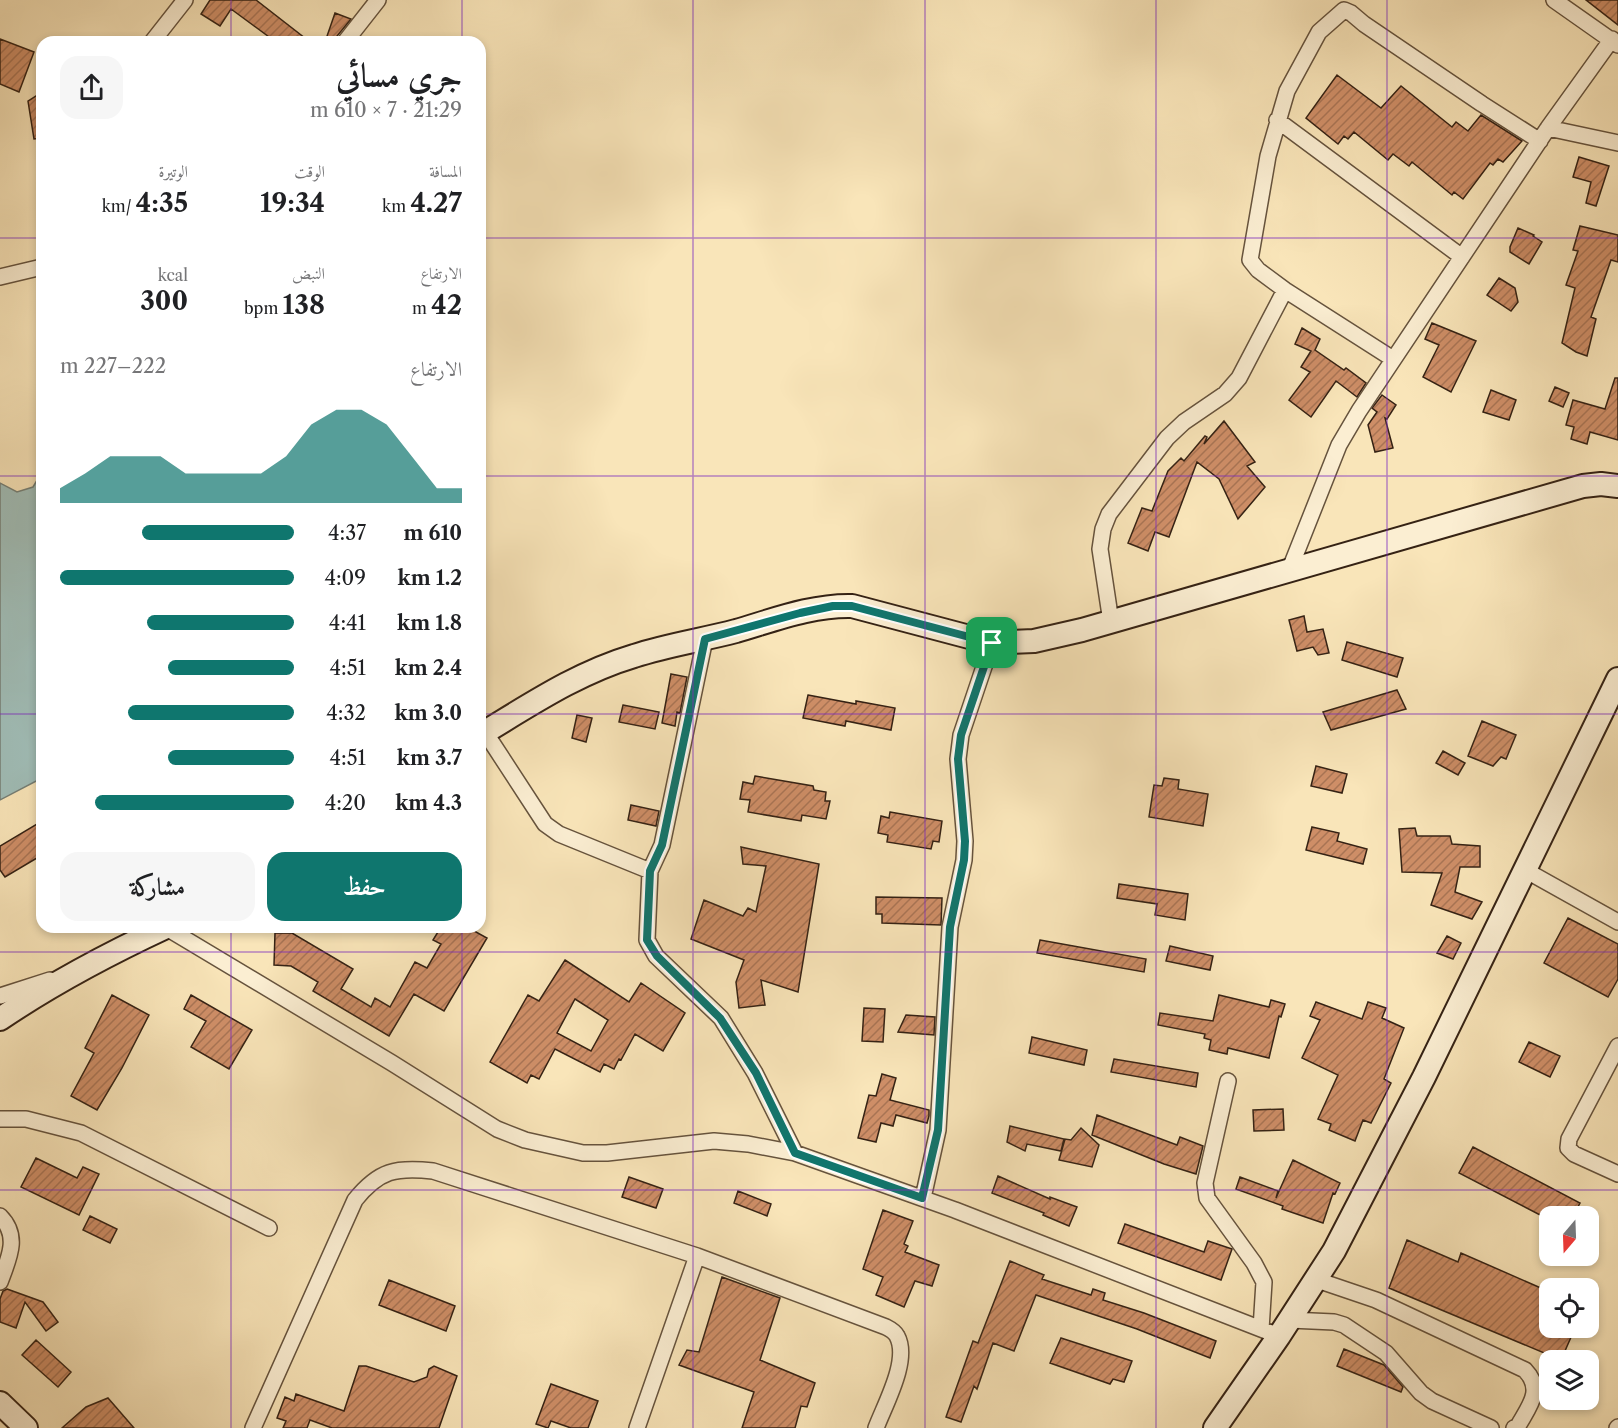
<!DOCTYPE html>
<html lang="ar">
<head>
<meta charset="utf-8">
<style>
	:root { --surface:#fff; --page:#f6f6f6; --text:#202124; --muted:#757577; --accent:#0f766e }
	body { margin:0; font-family:"Libre Caslon Text",Amiri,serif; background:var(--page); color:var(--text); direction:rtl; height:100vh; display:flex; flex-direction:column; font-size:22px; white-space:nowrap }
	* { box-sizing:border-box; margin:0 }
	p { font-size:20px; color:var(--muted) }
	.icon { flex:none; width:33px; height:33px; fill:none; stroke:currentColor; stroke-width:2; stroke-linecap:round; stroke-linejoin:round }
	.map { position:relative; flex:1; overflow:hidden; direction:ltr }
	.sheet { position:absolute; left:36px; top:36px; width:450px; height:897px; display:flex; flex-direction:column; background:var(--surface); border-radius:18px; box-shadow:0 3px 9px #0003; direction:rtl }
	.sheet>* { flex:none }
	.needle { width:39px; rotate:199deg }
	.tools { position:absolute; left:1539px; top:1206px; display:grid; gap:12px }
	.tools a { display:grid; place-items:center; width:60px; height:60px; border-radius:12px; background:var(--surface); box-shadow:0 3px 9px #0003; font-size:30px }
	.pin { position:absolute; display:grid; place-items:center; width:51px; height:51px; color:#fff; margin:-26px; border-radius:12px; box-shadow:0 3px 9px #0006 }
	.round { display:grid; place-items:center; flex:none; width:63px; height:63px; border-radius:18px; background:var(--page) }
	.head { display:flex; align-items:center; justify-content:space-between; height:102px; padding:0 24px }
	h1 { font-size:33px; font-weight:800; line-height:45px }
	.figures { display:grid; grid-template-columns:repeat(3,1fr); gap:9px; height:102px; padding:6px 24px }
	.figures div { display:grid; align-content:center }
	.figures b { font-size:26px; font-weight:800 }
	.figures small { font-size:16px; font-weight:400 }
	.figures p { font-size:16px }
	.chart { height:168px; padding:12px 24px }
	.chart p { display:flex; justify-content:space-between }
	.chart svg { width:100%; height:108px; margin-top:6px; fill:var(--accent); opacity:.7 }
	.cta { display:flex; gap:12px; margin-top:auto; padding:12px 24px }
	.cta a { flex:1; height:69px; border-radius:18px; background:var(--accent); color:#fff; font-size:24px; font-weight:800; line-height:69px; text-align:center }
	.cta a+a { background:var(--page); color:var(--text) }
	ul { padding:0 24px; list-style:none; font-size:20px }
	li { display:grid; grid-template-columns:96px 72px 1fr; align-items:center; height:45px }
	li i { height:15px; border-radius:8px; background:var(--accent) }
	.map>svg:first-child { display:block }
	.water { fill:#a0bdb7; stroke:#757f76; stroke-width:1.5 }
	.building { fill:url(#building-hatch); stroke:#352214; stroke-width:1.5; fill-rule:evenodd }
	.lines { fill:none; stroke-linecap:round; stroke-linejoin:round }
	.street-casing { stroke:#66533d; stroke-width:18 }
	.secondary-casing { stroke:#352214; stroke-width:26 }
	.street { stroke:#fbeed2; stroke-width:15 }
	.secondary { stroke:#fbeed2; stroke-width:22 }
	.route-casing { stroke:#fff; stroke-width:12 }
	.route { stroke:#0f766e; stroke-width:8 }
	.grid { fill:none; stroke:#7b2cbf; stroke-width:1.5; stroke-opacity:0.55 }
</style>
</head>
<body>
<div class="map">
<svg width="1618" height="1428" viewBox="0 0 1618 1428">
	<defs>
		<pattern id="building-hatch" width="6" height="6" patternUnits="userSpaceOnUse" patternTransform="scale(1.5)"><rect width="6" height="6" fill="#ce8e67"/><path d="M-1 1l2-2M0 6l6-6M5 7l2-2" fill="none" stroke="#a87454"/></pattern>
	</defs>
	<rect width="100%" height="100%" fill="#f9e5b9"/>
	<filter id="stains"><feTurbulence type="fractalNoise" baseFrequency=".00333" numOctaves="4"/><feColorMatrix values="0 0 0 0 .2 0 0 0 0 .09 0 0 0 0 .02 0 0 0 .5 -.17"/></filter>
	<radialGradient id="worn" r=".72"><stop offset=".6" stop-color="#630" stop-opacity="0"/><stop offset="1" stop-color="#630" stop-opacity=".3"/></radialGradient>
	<!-- water -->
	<path class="water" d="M42 472V778L0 800V483L17 492 33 487Z"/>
	<!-- building -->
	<path class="building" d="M210 0H256L310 42H276L231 9 220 26 201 14Z
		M1586 0H1618V25Z
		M335 13 351 19 337 36 335 42H325Z
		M0 39 34 52 19 92 0 84Z
		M1337 75 1381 108 1401 86 1452 127 1456 122 1468 131 1481 115 1522 141 1503 162 1498 159 1493 165 1490 163 1463 199 1454 192 1452 195 1412 162 1409 166 1393 154 1388 160 1354 132 1348 139 1344 136 1338 144 1306 118Z
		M42 92V138L34 139 28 101Z
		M1579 157 1609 166 1596 206 1586 203 1591 182 1573 177Z
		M1580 226 1618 235V262L1611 260 1591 317 1596 319 1587 356 1576 352 1562 343 1575 288 1566 285 1578 251 1573 250Z
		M1518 228 1534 235 1533 236 1542 242 1529 264 1510 252V247Z
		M1499 278 1515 288 1518 302 1511 311 1487 295Z
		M1432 323 1476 341 1451 392 1423 377 1439 345 1425 339Z
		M1302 328 1320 339 1315 350 1344 370 1346 368 1366 383 1357 397 1336 381 1311 417 1289 400 1310 372 1301 367 1311 351 1295 344Z
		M1615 378H1618V440L1590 432 1587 444 1571 439 1574 427 1566 425 1573 400 1605 409Z
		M1555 387 1569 393 1563 407 1549 401Z
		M1491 390 1516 400 1509 420 1483 412Z
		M1382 395 1396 405 1387 419 1385 418 1393 448 1375 452 1368 425 1377 412 1372 408Z
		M1224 421 1255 462 1247 466 1265 487 1238 519 1219 479 1197 462 1169 537 1155 532 1148 551 1128 543 1142 508 1152 511 1168 471 1181 458 1184 461 1205 436 1207 437 1204 444Z
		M1304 616 1307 632 1323 629 1329 653 1318 655 1313 647 1297 651 1289 620Z
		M1347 642 1403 658 1397 677 1342 660Z
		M671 674 687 677 680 713 677 712 675 726 662 723Z
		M1397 690 1406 709 1331 730 1323 712Z
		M808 695 856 704V701L895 708 891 730 846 721 845 726 803 718Z
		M623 705 659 712 655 729 619 722Z
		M577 715 592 718 586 742 572 738Z
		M1482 721 1516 735 1506 759 1501 757 1493 766 1468 756Z
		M1443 751 1465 763 1458 775 1436 763Z
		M1316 766 1347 774 1342 793 1311 786Z
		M755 776 813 786 814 790 826 792 825 801H830L826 819 802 815 801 821 748 812 750 800 740 799 743 782 753 784Z
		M1164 778 1179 780 1178 789 1208 794 1203 826 1149 817 1154 785 1162 786Z
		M631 805 659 811 656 826 628 820Z
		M890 812 942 821 939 842 933 841 931 849 887 842 888 835 878 833 881 816 889 818Z
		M42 821V855L5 877 0 870V846Z
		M1312 827 1339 833 1337 841 1367 849 1363 864 1306 850Z
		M1415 828 1417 836H1450L1452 844 1480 846V867H1460L1455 892 1482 902 1472 919 1431 905 1442 873 1402 872 1399 829Z
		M741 847 819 864 798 992 761 980 765 1005 739 1008 736 982 744 960 691 939 704 900 743 916 748 908 756 912 766 866 743 864Z
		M1119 884 1188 894 1185 920 1155 915 1157 904 1117 898Z
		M876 897 942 898 941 925 882 923V914H876Z
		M1568 918 1618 944V979L1608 997 1544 963Z
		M441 927H467L487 938 444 1011 414 994 389 1036 313 991 318 982 291 966 274 965 275 933H292L353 969 341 989 371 1007 375 998 390 1007 415 962 427 968 441 944 433 940Z
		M1447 936 1461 943 1453 959 1437 953Z
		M1040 940 1146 959 1144 972 1037 953Z
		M1170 946 1213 956 1210 970 1166 961Z
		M565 960 629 1002 641 983 685 1013 663 1051 635 1034 621 1060 619 1059 614 1069 604 1064 600 1072 555 1049 539 1079 531 1075 527 1083 490 1062 528 995 539 1001ZM575 999 608 1020 591 1051 557 1033Z
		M112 995 149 1015 122 1068 97 1110 71 1096 94 1053 85 1048Z
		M191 995 252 1030 229 1069 191 1047 206 1021 184 1009Z
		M1219 995 1269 1007 1271 1000 1285 1004 1281 1017 1279 1016 1269 1058 1228 1048 1227 1054 1209 1050 1211 1040 1204 1038 1205 1034 1158 1025 1160 1013 1213 1021Z
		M1316 1002 1362 1019 1368 1002 1386 1008 1382 1018 1404 1028 1384 1079 1391 1083 1371 1123 1363 1120 1355 1141 1329 1130 1331 1124 1318 1119 1338 1075 1302 1058 1320 1020 1310 1016Z
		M864 1008 885 1009 883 1042 862 1041Z
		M906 1015 935 1017 934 1035 898 1032Z
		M1032 1037 1087 1050 1084 1065 1029 1053Z
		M1529 1042 1560 1056 1550 1077 1519 1062Z
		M1114 1059 1198 1073 1196 1087 1111 1072Z
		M882 1074 896 1078 890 1100 929 1110V1116L927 1123 896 1115 893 1126 881 1123 876 1142 858 1138 869 1095 876 1096Z
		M1283 1109 1284 1130 1254 1131 1253 1110Z
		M1097 1115 1177 1145 1180 1137 1203 1146 1196 1174 1164 1164 1092 1135Z
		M1010 1126 1064 1139 1061 1151 1027 1144 1025 1151 1007 1142Z
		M1081 1128 1099 1145 1092 1167 1059 1160 1065 1139 1071 1140Z
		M1473 1147 1580 1203 1573 1216H1542L1459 1173Z
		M36 1158 77 1178 83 1167 99 1174 79 1215 21 1187Z
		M1293 1160 1340 1183 1335 1194 1333 1193 1323 1223 1282 1209 1283 1206 1236 1189 1240 1177 1278 1191 1276 1198Z
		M998 1176 1050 1199V1197L1077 1207 1069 1226 1043 1215 1044 1213 992 1193Z
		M629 1177 663 1189 656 1208 622 1197Z
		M738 1191 771 1204 767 1216 734 1203Z
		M883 1210 913 1221 904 1244 908 1246 905 1252 939 1265 932 1286 915 1281 904 1307 876 1295 883 1277 863 1269Z
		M90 1216 117 1229 110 1243 83 1230Z
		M1125 1224 1204 1252 1208 1241 1232 1249 1221 1280 1118 1243Z
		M1407 1240 1458 1262 1461 1253 1550 1292V1328H1575L1561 1360 1389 1288Z
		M1010 1261 1044 1275 1042 1279 1091 1295 1093 1289 1105 1293 1103 1300 1144 1313 1216 1341 1210 1358 1137 1329 1036 1295 1014 1351 993 1343 977 1389 974 1386 961 1422 946 1417 973 1341 978 1343Z
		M722 1277 780 1298 760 1360 815 1383 807 1407 801 1406 795 1428H742L754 1392 679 1365 687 1350 699 1352Z
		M389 1280 455 1306 446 1331 379 1305Z
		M7 1289 43 1302 58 1322 46 1331 25 1302 16 1328 0 1322V1299L3 1291Z
		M1061 1338 1132 1361 1124 1382 1113 1379 1110 1384 1050 1363Z
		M36 1340 71 1372 58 1387 22 1355Z
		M1344 1349 1384 1365 1403 1387 1401 1392 1337 1366Z
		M359 1366H366L414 1382 427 1377 429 1369 434 1366 457 1376 439 1428H332L310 1420 307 1428H283L286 1421 277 1418 285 1397 294 1401 296 1394 344 1411Z
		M551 1384 598 1401 588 1428H571L551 1421 548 1428 536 1424Z
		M108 1398 134 1428H62L86 1407Z"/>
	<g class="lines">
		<defs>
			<path id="street" d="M1554 0 1618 45
				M152 42 185 0
				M345 42 378 0
				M1277 120 1462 257
				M1548 128 1618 143
				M0 277 42 267
				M1393 359 1285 290 1258 270 1250 260 1268 156 1287 91 1319 32 1344 10 1351 13 1364 24 1482 104 1540 141
				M1289 571 1339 445 1359 411 1548 128 1612 39
				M1111 622 1100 549 1103 529 1109 514 1167 438 1184 422 1225 394 1239 378 1285 290
				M705 639 662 845 650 871 647 940 656 956 721 1018 755 1073 795 1153
				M485 732 545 824 559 834 650 871
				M1525 870 1618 922
				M165 927 392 1063 497 1129 525 1140 583 1153H607L714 1141 748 1144 795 1153 955 1210 1279 1336
				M0 996 50 980
				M1618 1046 1569 1139 1568 1148 1574 1154 1618 1174
				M1228 1081 1205 1183 1207 1198 1254 1263 1264 1282 1261 1329
				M0 1119H26L81 1133 269 1228
				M923 1198 938 1130 950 927 964 860 965 841 958 759 961 735 992 643
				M0 1216C20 1236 9 1258 0 1282
				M1317 1280 1376 1300 1525 1370C1544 1390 1529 1406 1518 1426L1514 1428
				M1290 1320 1334 1322 1344 1325 1386 1353 1421 1393 1432 1401 1491 1428
				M253 1428 355 1200C379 1170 396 1167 433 1171L697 1256 886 1327C890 1329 895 1332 897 1336 910 1360 885 1404 876 1428
				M637 1428 697 1256
				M1617 1428 1618 1427"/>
			<path id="secondary" d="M480 735C530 705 577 673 634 656 667 645 702 640 736 631 774 620 812 605 852 606L992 643 1034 641 1082 630 1583 486 1601 484 1618 486
				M0 1019C53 983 108 954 166 927
				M0 1403 26 1428
				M1215 1428 1279 1336 1334 1251 1424 1077 1618 679"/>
		</defs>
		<!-- street casing -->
		<use href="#street" class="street-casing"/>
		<!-- secondary casing -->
		<use href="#secondary" class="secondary-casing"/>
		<!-- street -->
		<use href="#street" class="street"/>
		<!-- secondary -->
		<use href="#secondary" class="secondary"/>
	</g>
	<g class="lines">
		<defs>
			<path id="route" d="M833 606H852L992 643 961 735 958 759 965 841 964 860 950 927 938 1130 922 1198 795 1153 756 1073 720 1018 657 956 647 940 650 871 662 845 705 639 800 613Z"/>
		</defs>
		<!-- route casing -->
		<use href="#route" class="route-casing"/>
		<!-- route -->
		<use href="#route" class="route"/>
	</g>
	<!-- grid -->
	<path class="grid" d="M231 0V42M462 0V42M693 0V1428M925 0V1428M1156 0V1428M1387 0V1428M0 238H42M480 238H1618M0 476H42M480 476H1618M0 714H42M480 714H1618M231 927V1428M462 927V1428M0 952H1618M0 1190H1618"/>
	<rect width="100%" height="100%" filter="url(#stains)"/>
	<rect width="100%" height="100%" fill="url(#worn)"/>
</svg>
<div class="tools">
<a><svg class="needle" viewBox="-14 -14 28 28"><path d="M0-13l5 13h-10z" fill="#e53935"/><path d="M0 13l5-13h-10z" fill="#757577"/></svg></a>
<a><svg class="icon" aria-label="locate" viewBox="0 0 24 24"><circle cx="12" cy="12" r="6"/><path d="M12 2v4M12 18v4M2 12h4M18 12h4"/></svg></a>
<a><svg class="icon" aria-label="layers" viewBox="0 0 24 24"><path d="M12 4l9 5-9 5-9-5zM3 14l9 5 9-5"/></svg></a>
</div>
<div class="pin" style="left:992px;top:643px;background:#1e9e55"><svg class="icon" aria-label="arrive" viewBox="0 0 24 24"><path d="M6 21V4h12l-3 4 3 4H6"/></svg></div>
<section class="sheet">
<div class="head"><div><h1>جري مسائي</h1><p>21:29 · 7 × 610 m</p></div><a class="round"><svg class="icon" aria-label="share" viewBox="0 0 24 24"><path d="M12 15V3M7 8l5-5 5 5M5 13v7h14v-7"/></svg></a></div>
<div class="figures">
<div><p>المسافة</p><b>4.27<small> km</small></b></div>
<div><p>الوقت</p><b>19:34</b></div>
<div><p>الوتيرة</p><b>4:35<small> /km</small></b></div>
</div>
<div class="figures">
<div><p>الارتفاع</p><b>42<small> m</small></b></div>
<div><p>النبض</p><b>138<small> bpm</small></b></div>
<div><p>kcal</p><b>300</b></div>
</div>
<div class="chart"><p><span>الارتفاع</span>222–227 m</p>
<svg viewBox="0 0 160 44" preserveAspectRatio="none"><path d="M0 44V38L10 32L20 25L30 25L40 25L50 32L60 32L70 32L80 32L90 25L100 12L110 6L120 6L130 12L140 25L150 38L160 38V44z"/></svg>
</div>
<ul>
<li><b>610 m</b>4:37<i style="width:65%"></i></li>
<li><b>1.2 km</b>4:09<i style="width:100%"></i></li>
<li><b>1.8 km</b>4:41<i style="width:63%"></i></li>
<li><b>2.4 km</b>4:51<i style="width:54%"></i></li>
<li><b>3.0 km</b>4:32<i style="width:71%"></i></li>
<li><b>3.7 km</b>4:51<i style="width:54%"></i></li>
<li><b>4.3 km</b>4:20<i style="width:85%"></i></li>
</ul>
<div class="cta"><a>حفظ</a><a>مشاركة</a></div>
</section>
</div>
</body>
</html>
